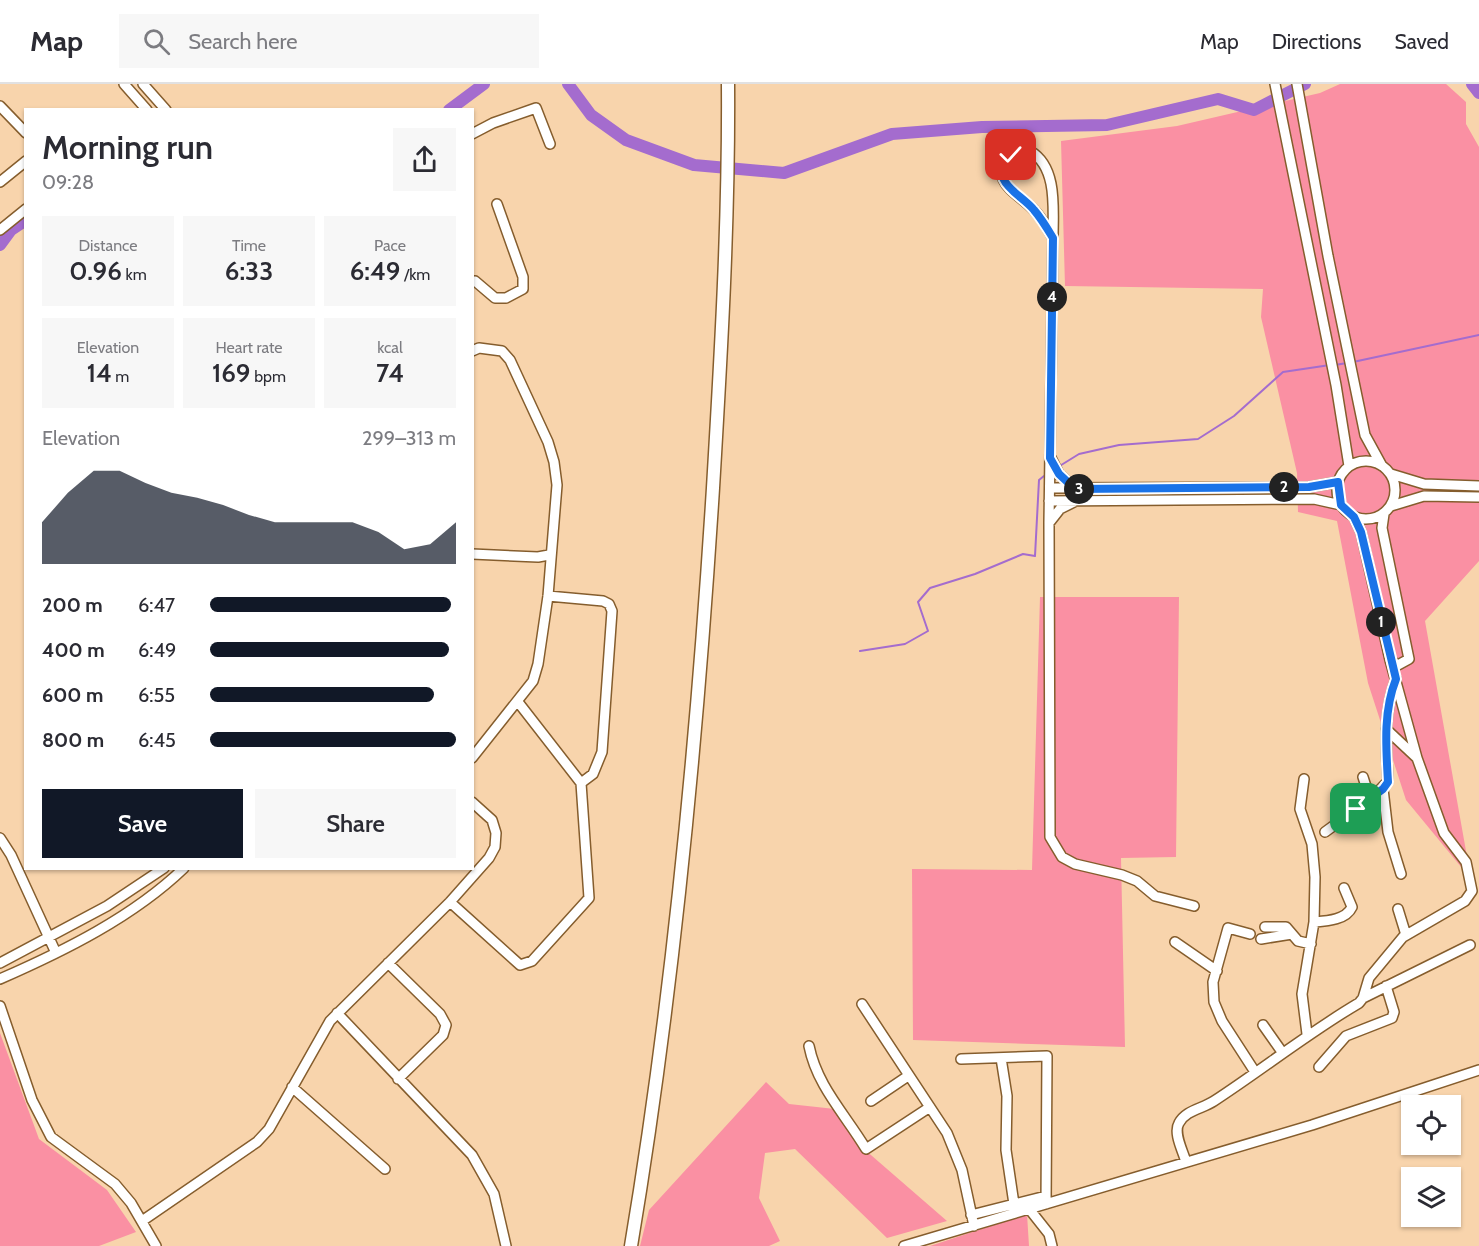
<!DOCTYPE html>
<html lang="en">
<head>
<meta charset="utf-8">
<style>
	:root { --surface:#fff; --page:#f7f7f7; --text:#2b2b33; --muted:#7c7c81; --line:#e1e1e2; --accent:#111827 }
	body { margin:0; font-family:Cabin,sans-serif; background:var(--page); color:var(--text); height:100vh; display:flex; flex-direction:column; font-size:22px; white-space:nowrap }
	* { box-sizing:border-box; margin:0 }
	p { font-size:20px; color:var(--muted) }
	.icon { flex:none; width:33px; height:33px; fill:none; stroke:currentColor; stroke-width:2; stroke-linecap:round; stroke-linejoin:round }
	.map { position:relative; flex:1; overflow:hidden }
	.panel { position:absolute; left:24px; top:24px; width:450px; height:762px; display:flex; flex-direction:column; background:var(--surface); border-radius:0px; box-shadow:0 2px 4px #0004 }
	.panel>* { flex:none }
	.tools { position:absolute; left:1401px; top:1011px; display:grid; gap:12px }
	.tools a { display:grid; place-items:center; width:60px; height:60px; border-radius:0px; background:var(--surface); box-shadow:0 2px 4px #0004; font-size:30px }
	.pin { position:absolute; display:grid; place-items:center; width:51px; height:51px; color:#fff; margin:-26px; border-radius:12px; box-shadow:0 3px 9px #0006 }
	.km { position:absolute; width:30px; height:30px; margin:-15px; border-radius:50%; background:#222; color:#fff; font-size:16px; line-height:30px; text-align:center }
	.round { display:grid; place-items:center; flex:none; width:63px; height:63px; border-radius:0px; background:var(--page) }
	.headline { display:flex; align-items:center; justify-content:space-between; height:102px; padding:0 18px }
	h1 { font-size:33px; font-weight:600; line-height:45px }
	.metrics { display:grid; grid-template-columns:repeat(3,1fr); gap:9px; height:102px; padding:6px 18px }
	.metrics div { display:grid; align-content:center; border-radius:0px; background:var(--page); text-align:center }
	.metrics b { font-size:26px; font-weight:600 }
	.metrics small { font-size:16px; font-weight:400 }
	.metrics p { font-size:16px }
	.chart { height:168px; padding:12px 18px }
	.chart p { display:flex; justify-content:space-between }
	.chart svg { width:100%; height:108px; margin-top:6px; fill:var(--accent); opacity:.7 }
	.button { display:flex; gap:12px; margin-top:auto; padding:12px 18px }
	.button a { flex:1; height:69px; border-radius:0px; background:var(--accent); color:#fff; font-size:24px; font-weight:600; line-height:69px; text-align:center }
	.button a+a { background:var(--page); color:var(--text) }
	ul { padding:0 18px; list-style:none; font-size:20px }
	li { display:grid; grid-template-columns:96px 72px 1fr; align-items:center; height:45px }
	li i { height:15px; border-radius:8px; background:var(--accent) }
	header { display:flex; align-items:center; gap:36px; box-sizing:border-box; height:84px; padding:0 30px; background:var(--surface); border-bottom:2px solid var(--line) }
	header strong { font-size:28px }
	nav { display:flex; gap:33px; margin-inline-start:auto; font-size:21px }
	.search { width:420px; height:54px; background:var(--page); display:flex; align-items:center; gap:15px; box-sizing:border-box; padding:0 21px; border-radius:0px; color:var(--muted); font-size:22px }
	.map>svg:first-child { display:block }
	.green { fill:#fa90a3 }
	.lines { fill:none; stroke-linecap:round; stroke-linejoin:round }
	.stream { stroke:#a46cce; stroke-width:2 }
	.river { stroke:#a46cce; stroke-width:12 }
	.minor-casing { stroke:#855d2d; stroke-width:12 }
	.major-casing { stroke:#855d2d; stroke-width:15 }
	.minor { stroke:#fff; stroke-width:9 }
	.major { stroke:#fff; stroke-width:12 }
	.route-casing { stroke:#fff; stroke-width:12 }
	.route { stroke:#1a73e8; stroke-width:8 }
</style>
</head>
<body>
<header>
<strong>Map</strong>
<div class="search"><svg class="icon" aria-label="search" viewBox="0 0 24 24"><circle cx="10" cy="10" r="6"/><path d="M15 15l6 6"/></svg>Search here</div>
<nav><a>Map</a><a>Directions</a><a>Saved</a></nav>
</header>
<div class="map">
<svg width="1479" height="1162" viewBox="0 0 1479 1162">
	<rect width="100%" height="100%" fill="#f8d4ac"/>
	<!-- green -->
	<path class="green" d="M1340 0H1446L1466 18V40L1479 63V477L1425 537 1471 795 1406 716 1368 599 1337 437 1298 428 1297 389 1261 233 1263 205 1065 202 1061 57 1177 42 1320 9Z
		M1040 513H1179L1176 773 1121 774 1125 963 913 956 912 785 1032 786Z
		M0 949 39 1055 107 1106 136 1148 99 1162H0Z
		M766 998 789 1020 835 1025 864 1065 947 1137 887 1154 795 1065 765 1069 759 1114 780 1157 769 1162H640L649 1126Z
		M1027 1130 1029 1162H930Z"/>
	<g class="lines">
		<!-- stream -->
		<path class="stream" d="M1353 278 1479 251
			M1335 281 1347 279
			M1058 383 1079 370 1119 361 1198 355 1234 332 1283 288 1330 281
			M860 567 905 560 928 547 918 518 930 504 975 490 1023 470 1035 472 1039 396 1044 392"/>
		<!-- river -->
		<path class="river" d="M568 0 591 31 626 56 694 81 784 89 892 50 982 43 1107 41 1218 15 1254 26 1305 0
			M1472 0 1479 9
			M449 26 484 0
			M0 161 11 146 26 136"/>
		<defs>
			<path id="minor" d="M124 0 147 26
				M143 0 166 26
				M1275 0 1336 301 1349 382
				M1297 0 1328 172 1365 351 1382 382
				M0 22 26 49
				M472 50 493 39 536 24 550 60
				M0 98 26 77
				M0 146 26 125
				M1053 154C1047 144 1042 134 1034 126 1019 109 986 98 1011 71L1030 67C1058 83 1053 125 1053 154L1049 439 1050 753 1062 773 1075 780 1122 791 1137 797 1155 812 1194 822
				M475 197 495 214H506L523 205V193L497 120
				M472 267 479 264 502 267 510 276 548 358 554 378 557 401 548 512 538 580 533 597 472 674
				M1051 374 1059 390 1075 405
				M1337 406a29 29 0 1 1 58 0a29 29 0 1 1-58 0Z
				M1391 390 1424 400 1479 402
				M1050 404 1309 403 1338 398
				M1049 417 1314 415 1341 421
				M1391 422 1424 412 1479 413
				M1384 430 1382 444 1409 575 1398 581 1390 576
				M1354 433 1361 448 1390 576 1417 674
				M1049 439 1060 425 1074 418
				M472 470 538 473 549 471
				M548 512 603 517 609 520 612 527 602 668 593 690 581 699
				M1363 693 1370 715
				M1304 695 1300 725 1312 760 1315 793 1314 838 1302 910 1307 950
				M1383 705 1388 748 1401 790
				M1325 748 1373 713 1388 697C1386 663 1383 629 1396 595
				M0 754 11 771 56 869
				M450 818 520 881 532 877 589 814 581 699 518 618
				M1398 825 1406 851
				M1314 838C1327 837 1346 836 1352 823L1344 804
				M1265 843H1286L1298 857 1311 860
				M1250 850 1228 844 1213 898 1214 918 1222 937 1255 988
				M1261 855 1292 850
				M1175 858 1217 887
				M0 879 107 822 164 784
				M388 879 440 930 446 941 443 951 398 995
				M0 895C64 867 133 833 184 784
				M1363 914 1470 861
				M862 920 947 1049 962 1086 974 1142
				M0 922 32 1016 51 1053 115 1100 131 1119 156 1162
				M337 929 472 1071 494 1110 506 1162
				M1263 941 1282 968
				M809 962C817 1002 845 1030 866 1065L930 1023
				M1001 974 1007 1012 1006 1066 1014 1120
				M961 975 1047 972 1046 1120
				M1319 983 1346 952 1392 934 1394 928 1386 902
				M292 1003 385 1085
				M871 1017 908 992
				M1186 1078C1183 1067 1173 1049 1179 1039 1186 1026 1202 1025 1214 1017 1263 985 1308 949 1359 919L1363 914 1369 894 1403 853 1465 817 1472 807 1466 778 1444 749 1417 674 1386 645
				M1030 1126 1049 1150 1052 1162
				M971 1131 1046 1112
				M142 1137 257 1058 269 1045 330 937 450 818 489 774 495 763 496 749 492 736 472 718
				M904 1162 1312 1041 1479 986"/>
			<path id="major" d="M631 1162C673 912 697 658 713 404 721 270 729 135 728 0"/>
		</defs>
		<!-- minor casing -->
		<use href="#minor" class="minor-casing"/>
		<!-- major casing -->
		<use href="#major" class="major-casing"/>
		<!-- minor -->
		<use href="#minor" class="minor"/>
		<!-- major -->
		<use href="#major" class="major"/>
	</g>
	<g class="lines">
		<defs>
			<path id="route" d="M1011 71C987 98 1019 108 1034 126 1041 134 1047 144 1053 154L1050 374 1059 390 1075 405 1309 403 1338 398 1341 421 1354 433 1361 448 1396 595C1383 628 1386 663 1388 698L1383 705 1356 725"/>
		</defs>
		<!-- route casing -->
		<use href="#route" class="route-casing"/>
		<!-- route -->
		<use href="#route" class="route"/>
	</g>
</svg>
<div class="tools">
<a><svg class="icon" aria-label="locate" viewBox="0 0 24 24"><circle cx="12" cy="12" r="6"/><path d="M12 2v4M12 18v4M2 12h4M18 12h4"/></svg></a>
<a><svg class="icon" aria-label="layers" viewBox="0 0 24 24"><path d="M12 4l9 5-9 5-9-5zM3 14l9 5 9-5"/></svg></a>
</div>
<div class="pin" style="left:1356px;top:725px;background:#1e9e55"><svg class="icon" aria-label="arrive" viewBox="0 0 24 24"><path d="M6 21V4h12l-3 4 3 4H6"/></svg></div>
<div class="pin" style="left:1011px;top:71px;background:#d93025"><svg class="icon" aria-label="check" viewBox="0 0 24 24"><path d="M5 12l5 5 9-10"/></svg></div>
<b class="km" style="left:1381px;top:538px">1</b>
<b class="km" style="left:1284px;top:403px">2</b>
<b class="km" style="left:1079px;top:405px">3</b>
<b class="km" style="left:1052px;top:213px">4</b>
<section class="panel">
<div class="headline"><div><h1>Morning run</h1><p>09:28</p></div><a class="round"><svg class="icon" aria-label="share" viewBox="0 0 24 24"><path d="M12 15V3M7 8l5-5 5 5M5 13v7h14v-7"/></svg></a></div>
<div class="metrics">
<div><p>Distance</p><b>0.96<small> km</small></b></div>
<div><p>Time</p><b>6:33</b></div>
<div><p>Pace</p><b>6:49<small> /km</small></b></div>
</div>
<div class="metrics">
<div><p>Elevation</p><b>14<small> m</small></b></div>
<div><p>Heart rate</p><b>169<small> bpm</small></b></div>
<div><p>kcal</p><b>74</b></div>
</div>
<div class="chart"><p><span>Elevation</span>299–313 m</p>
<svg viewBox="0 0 160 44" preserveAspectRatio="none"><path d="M0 44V27L10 15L20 6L30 6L40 11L50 15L60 17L70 20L80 24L90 27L100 27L110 27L120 27L130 31L140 38L150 36L160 27V44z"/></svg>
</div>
<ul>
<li><b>200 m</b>6:47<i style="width:98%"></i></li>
<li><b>400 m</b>6:49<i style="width:97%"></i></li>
<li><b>600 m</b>6:55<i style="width:91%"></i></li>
<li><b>800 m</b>6:45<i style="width:100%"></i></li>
</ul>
<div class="button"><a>Save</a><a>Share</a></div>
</section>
</div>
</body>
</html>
